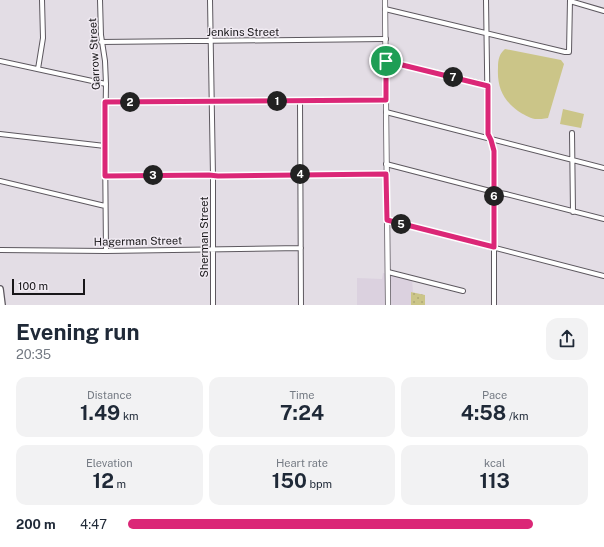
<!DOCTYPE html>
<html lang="en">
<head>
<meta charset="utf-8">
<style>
	:root { --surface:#fff; --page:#f2f2f3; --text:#1f2937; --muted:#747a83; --accent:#db2777 }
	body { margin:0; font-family:"Public Sans",sans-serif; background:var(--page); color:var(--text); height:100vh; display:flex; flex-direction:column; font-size:15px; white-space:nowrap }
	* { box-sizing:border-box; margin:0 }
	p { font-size:13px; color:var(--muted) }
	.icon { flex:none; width:22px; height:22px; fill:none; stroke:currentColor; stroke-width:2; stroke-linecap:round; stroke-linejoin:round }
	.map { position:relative; height:305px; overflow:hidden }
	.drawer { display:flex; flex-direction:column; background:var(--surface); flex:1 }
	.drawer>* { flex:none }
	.scale { position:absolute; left:12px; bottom:10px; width:73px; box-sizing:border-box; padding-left:4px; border:2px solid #181619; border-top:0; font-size:11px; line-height:14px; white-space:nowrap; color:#181619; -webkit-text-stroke:3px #f0eaf2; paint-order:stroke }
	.pin { position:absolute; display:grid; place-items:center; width:34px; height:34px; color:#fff; margin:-17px; border:2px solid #fff; border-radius:50%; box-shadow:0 1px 4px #0007 }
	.km { position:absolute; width:20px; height:20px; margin:-10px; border-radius:50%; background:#222; color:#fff; font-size:11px; line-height:20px; text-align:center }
	.round { display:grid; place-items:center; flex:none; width:42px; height:42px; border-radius:12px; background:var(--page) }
	.headline { display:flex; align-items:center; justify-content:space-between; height:68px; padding:0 16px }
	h1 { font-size:22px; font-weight:700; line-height:30px }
	.metrics { display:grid; grid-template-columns:repeat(3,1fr); gap:6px; height:68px; padding:4px 16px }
	.metrics div { display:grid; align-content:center; border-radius:10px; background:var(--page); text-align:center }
	.metrics b { font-size:20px; font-weight:700 }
	.metrics small { font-size:11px; font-weight:400 }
	.metrics p { font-size:11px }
	ul { padding:0 16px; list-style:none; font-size:13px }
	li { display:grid; grid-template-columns:64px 48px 1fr; align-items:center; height:30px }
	li i { height:10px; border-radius:5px; background:var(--accent) }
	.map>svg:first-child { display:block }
	.built { fill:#dbd1df }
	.grass { fill:url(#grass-dots) }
	.pitch { fill:#cbc588 }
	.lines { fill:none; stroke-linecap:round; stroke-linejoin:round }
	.minor-casing { stroke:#5d585f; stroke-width:6 }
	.tertiary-casing { stroke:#5d585f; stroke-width:6 }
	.secondary-casing { stroke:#5d585f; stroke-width:8 }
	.minor { stroke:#fff; stroke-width:4 }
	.tertiary { stroke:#fff; stroke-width:4.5 }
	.secondary { stroke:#fff; stroke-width:5.5 }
	.route-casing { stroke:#fff; stroke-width:8 }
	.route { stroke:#db2777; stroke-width:5 }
	.labels { text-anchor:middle; stroke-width:3; stroke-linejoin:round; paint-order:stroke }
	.street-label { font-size:11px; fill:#181619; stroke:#f0eaf2 }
</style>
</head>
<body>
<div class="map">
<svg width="604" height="305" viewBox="0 0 604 305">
	<defs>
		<pattern id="grass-dots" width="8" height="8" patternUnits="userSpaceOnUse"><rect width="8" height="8" fill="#cbc588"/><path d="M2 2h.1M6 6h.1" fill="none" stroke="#aea875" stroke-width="1.8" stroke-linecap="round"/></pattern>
	</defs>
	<rect width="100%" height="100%" fill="#e3dde5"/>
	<!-- built -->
	<path class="built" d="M383 273 412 279 413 292H411V305H357V278L382 279Z"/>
	<!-- grass -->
	<path class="grass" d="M411 292 425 295V305H411Z"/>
	<!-- pitch -->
	<path class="pitch" d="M505 49 561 60 564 64 548 118C544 119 539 119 535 119 529 118 523 114 518 111 503 100 497 87 498 68 498 60 499 54 505 49Z
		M563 109 584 114 581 128 560 124Z"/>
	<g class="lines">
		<defs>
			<path id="minor" d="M100 0 101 35 105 61 106 84 105 146 106 251
				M210 0 213 176V305
				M486 0 488 134 491 140 494 151V305
				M570 1 604 11
				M385 9 565 52H569L570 0
				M101 42 386 39
				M0 61 106 84
				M386 61 487 85
				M38 69 43 38 42 0
				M300 101 301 305
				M105 102 386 100
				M386 112 604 168
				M572 133 573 212
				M0 134 105 146
				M386 164 494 192 506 194 604 219
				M105 176 209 175 219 176 386 174
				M0 181 105 206
				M387 220 604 276
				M0 250 106 251 301 248
				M388 272 463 291"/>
			<path id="tertiary" d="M385 0 388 305"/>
			<path id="secondary" d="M0 289 2 305"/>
		</defs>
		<!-- minor casing -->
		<use href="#minor" class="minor-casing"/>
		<!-- tertiary casing -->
		<use href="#tertiary" class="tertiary-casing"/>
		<!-- secondary casing -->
		<use href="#secondary" class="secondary-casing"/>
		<!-- minor -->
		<use href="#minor" class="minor"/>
		<!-- tertiary -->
		<use href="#tertiary" class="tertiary"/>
		<!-- secondary -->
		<use href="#secondary" class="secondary"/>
	</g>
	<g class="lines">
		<defs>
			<path id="route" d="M386 61 488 86V134L491 140 494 151V247L387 220 386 174 218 176 209 175 105 176V102L386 100Z"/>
		</defs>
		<!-- route casing -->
		<use href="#route" class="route-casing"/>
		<!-- route -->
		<use href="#route" class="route"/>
	</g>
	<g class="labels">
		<!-- street labels -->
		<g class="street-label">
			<text x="243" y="36">Jenkins Street</text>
			<text transform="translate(94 54) rotate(-93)" y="4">Garrow Street</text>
			<text transform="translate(204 237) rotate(-90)" y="4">Sherman Street</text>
			<text transform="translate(138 241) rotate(-1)" y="4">Hagerman Street</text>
		</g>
	</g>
</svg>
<div class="scale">100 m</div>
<div class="pin" style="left:386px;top:61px;background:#1e9e55"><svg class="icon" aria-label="arrive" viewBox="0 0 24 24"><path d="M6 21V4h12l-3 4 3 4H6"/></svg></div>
<b class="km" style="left:277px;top:101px">1</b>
<b class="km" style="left:130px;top:102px">2</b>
<b class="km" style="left:153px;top:175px">3</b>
<b class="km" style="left:300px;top:174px">4</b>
<b class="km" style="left:401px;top:224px">5</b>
<b class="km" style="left:494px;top:196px">6</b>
<b class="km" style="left:453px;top:77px">7</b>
</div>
<section class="drawer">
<div class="headline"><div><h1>Evening run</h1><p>20:35</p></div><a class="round"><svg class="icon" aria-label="share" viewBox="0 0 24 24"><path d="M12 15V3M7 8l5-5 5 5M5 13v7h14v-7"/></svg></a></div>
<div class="metrics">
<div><p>Distance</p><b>1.49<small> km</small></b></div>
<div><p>Time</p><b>7:24</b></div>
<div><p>Pace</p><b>4:58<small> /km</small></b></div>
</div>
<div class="metrics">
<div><p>Elevation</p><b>12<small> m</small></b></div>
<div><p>Heart rate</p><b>150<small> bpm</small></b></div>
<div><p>kcal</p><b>113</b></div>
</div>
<ul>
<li><b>200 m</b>4:47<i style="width:88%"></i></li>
</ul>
</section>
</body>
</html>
